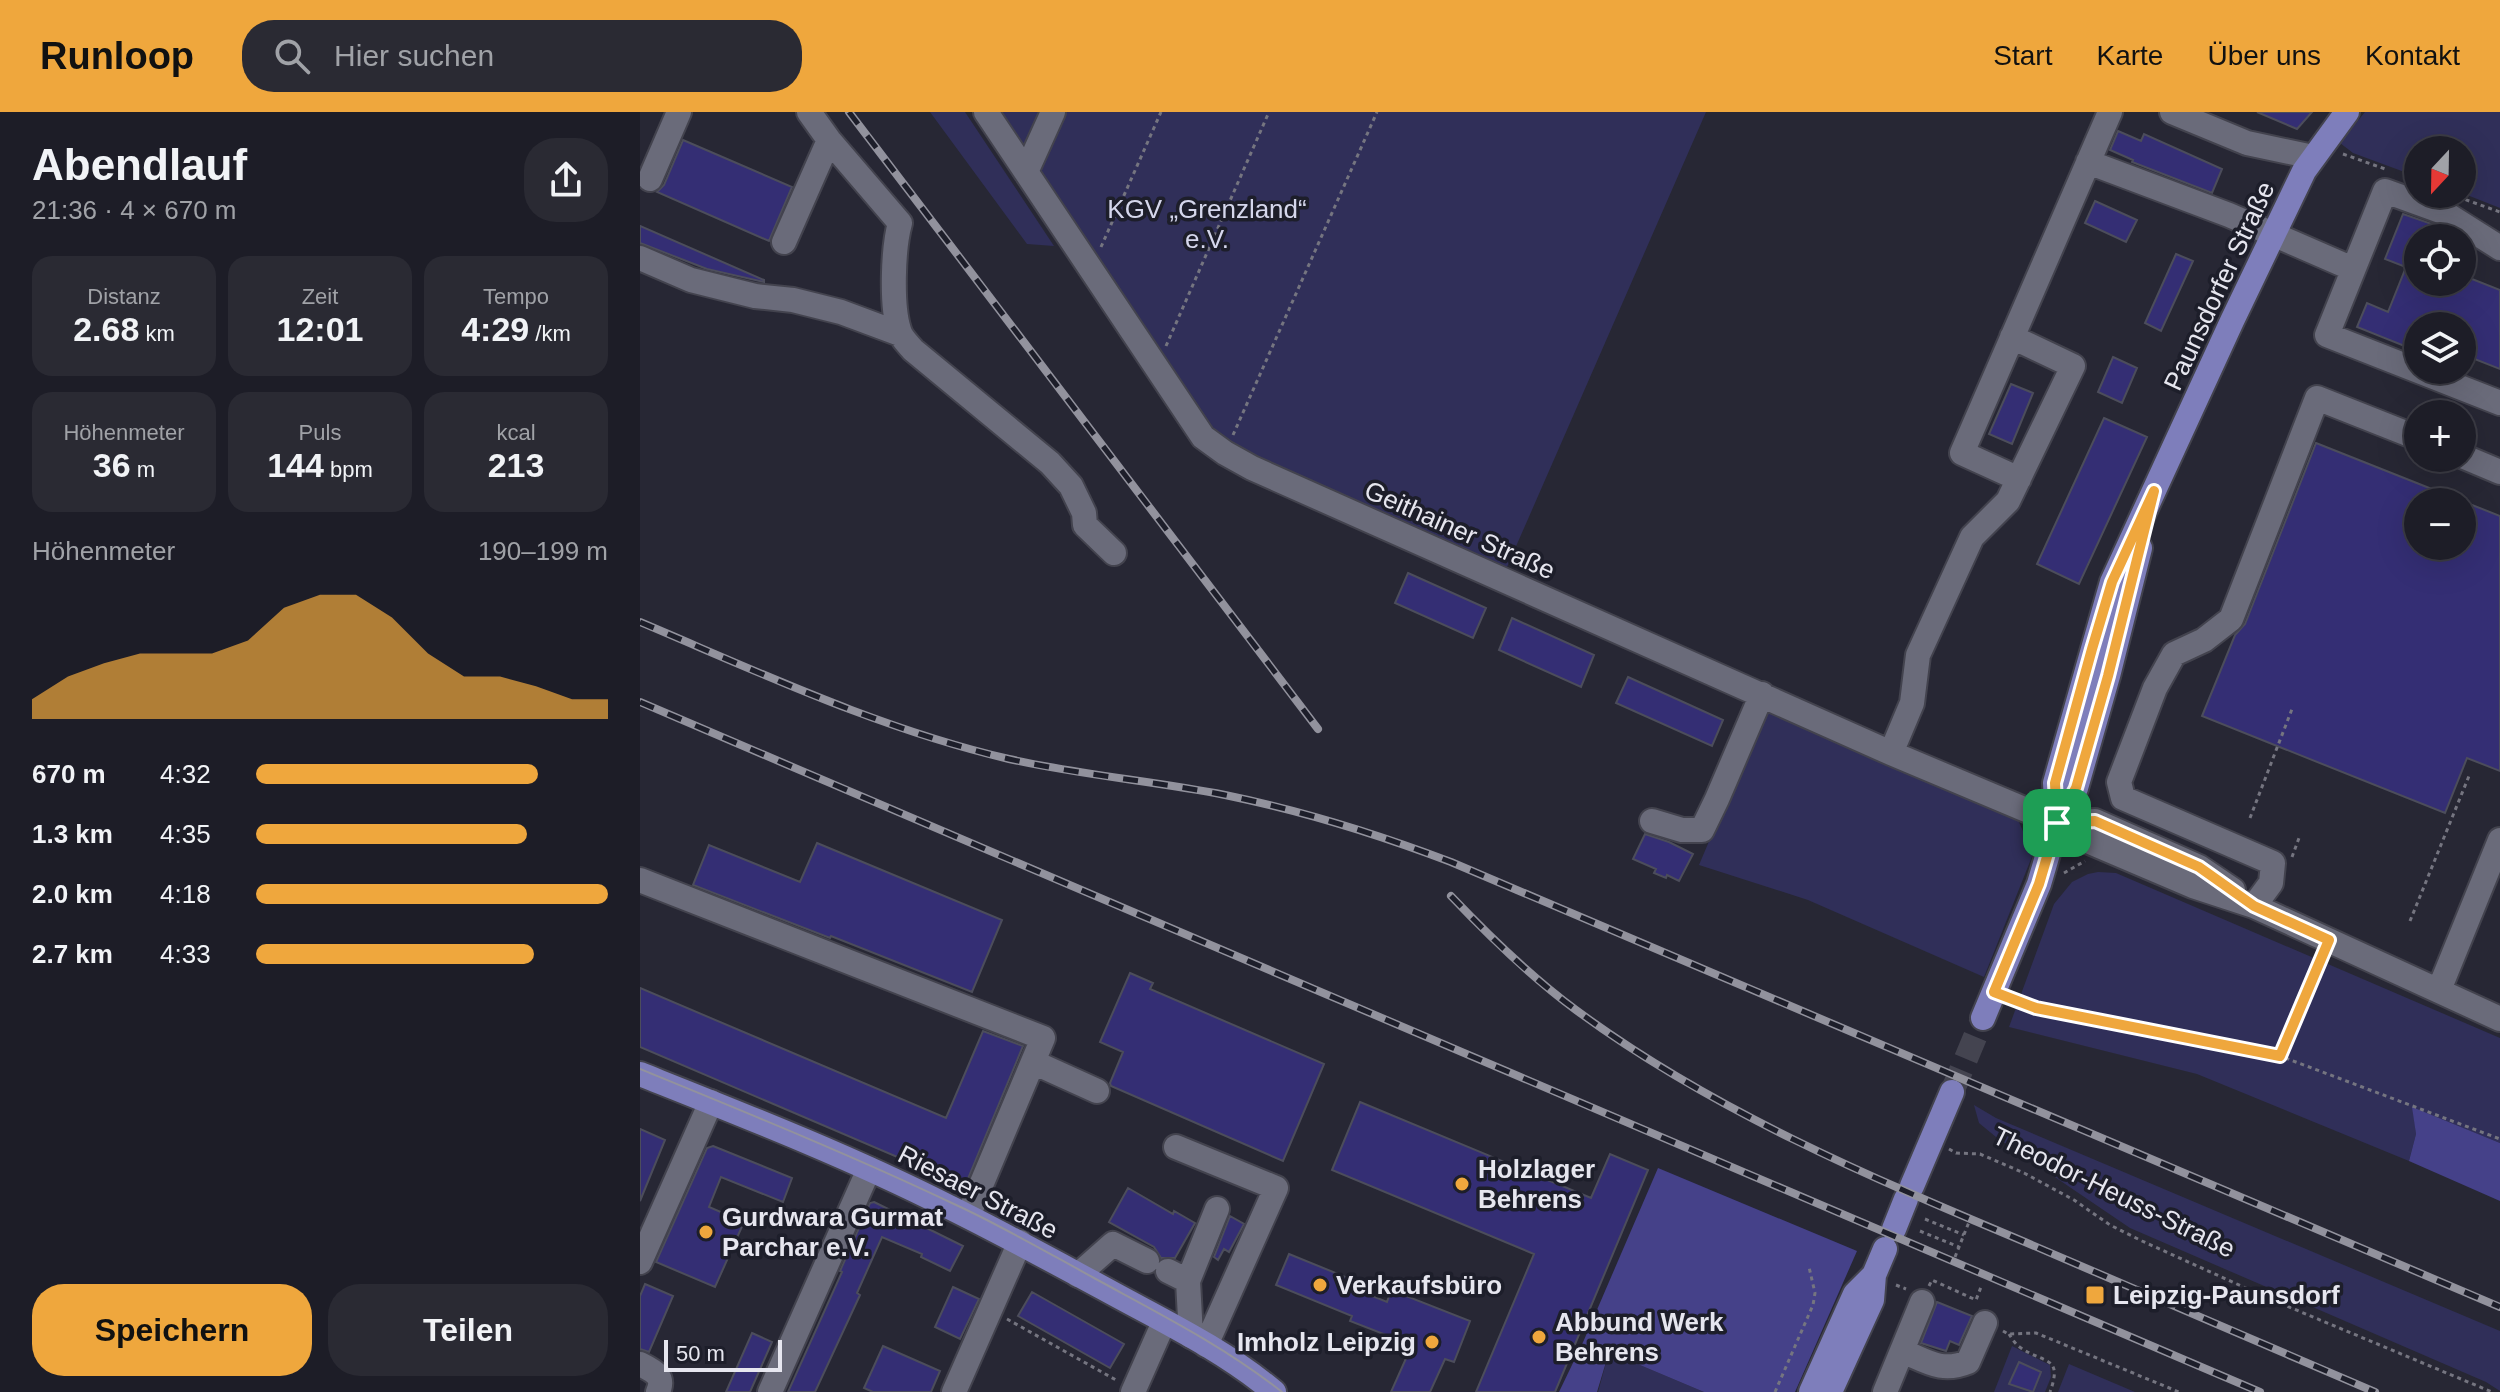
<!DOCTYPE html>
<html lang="de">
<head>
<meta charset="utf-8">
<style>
	:root { --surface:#1d1d27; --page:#2a2a33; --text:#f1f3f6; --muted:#a0a2a7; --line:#3b3b44; --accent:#efa73d }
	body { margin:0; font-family:Arial,sans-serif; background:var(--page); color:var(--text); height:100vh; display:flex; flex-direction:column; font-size:30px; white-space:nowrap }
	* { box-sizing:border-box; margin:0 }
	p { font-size:26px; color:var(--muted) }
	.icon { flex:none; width:44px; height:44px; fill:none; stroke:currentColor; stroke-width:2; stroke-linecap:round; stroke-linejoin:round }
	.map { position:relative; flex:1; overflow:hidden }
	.panel { display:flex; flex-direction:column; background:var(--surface); width:640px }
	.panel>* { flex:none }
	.needle { width:52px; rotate:202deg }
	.tools { position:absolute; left:1764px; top:24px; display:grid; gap:16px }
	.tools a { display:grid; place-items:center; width:72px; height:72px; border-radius:50%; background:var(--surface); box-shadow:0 8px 32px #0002,0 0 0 2px var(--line); font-size:40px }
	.scale { position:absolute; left:24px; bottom:20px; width:118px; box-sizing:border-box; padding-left:8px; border:4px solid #e6e6ef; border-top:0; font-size:22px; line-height:28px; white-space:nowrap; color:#e6e6ef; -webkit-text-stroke:6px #1d1e2a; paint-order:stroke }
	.pin { position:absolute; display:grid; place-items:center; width:68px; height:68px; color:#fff; margin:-34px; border-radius:16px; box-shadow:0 4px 12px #0006 }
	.round { display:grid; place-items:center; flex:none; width:84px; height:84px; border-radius:32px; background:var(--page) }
	.summary { display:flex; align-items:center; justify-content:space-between; height:136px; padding:0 32px }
	h1 { font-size:44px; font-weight:800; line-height:60px }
	.metrics { display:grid; grid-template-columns:repeat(3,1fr); gap:12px; height:136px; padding:8px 32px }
	.metrics div { display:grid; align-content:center; border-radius:20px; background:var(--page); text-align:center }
	.metrics b { font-size:34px; font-weight:800 }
	.metrics small { font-size:22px; font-weight:400 }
	.metrics p { font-size:22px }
	.chart { height:224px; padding:16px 32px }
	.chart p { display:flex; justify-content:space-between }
	.chart svg { width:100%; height:144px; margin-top:8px; fill:var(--accent); opacity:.7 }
	.cta { display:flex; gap:16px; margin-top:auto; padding:16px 32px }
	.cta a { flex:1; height:92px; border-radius:32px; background:var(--accent); color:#111; font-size:32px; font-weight:800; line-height:92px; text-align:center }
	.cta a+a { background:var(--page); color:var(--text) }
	ul { padding:0 32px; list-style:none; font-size:26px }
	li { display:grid; grid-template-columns:128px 96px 1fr; align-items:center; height:60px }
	li i { height:20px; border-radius:10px; background:var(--accent) }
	header { display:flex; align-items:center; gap:48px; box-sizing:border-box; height:112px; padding:0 40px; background:var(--accent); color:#111 }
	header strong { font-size:38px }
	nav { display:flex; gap:44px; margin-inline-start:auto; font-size:28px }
	.search { width:560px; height:72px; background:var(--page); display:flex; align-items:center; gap:20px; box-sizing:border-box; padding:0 28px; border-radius:32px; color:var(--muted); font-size:30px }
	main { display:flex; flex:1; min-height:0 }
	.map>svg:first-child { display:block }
	.green { fill:#302f59 }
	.forest { fill:#454189 }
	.building { fill:#342e74; stroke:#4c4d5b; stroke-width:2 }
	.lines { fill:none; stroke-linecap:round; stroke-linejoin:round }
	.major-tunnel { stroke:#444450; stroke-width:24; stroke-dasharray:24 12; stroke-linecap:butt }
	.minor-casing { stroke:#43434e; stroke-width:28 }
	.major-casing { stroke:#43434e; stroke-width:28 }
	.path { stroke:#757580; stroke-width:3; stroke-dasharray:4 4; stroke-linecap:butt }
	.minor { stroke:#6a6b7a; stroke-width:24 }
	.major { stroke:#7e7ebb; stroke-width:24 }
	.tram { stroke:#92929d; stroke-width:2 }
	.rail-casing { stroke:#92929d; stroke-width:8 }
	.rail { stroke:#1d1e2a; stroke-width:5; stroke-dasharray:15; stroke-linecap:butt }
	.route-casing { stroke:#fff; stroke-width:16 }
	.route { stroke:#efa73d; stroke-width:10 }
	.poi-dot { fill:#efa73d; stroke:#1d1e2a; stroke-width:3 }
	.labels { text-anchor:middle; stroke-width:7; stroke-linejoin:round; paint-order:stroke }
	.park-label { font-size:26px; fill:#d5d7ec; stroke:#1d1e2a }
	.street-label { font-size:26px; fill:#e6e6ef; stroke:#1d1e2a }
	.poi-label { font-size:26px; font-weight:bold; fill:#e6e6ef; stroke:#1d1e2a; text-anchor:start }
</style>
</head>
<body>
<header>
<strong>Runloop</strong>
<div class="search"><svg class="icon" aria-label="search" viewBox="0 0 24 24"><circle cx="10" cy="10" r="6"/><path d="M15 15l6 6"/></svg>Hier suchen</div>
<nav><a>Start</a><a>Karte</a><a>Über uns</a><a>Kontakt</a></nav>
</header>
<main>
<section class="panel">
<div class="summary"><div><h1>Abendlauf</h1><p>21:36 · 4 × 670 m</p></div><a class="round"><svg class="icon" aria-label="share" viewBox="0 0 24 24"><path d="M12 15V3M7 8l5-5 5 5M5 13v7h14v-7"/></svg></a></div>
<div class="metrics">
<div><p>Distanz</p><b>2.68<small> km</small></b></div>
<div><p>Zeit</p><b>12:01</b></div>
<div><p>Tempo</p><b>4:29<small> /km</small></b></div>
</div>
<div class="metrics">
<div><p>Höhenmeter</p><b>36<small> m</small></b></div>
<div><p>Puls</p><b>144<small> bpm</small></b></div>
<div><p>kcal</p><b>213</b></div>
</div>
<div class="chart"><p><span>Höhenmeter</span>190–199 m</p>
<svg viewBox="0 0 160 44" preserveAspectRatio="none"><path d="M0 44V38L10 31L20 27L30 24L40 24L50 24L60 20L70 10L80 6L90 6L100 13L110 24L120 31L130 31L140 34L150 38L160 38V44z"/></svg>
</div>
<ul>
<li><b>670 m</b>4:32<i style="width:80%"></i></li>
<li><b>1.3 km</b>4:35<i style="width:77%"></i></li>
<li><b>2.0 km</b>4:18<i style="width:100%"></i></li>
<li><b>2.7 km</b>4:33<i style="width:79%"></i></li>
</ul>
<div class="cta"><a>Speichern</a><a>Teilen</a></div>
</section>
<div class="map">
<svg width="1860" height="1280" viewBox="0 0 1860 1280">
	<rect width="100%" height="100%" fill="#272734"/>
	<!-- green -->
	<path class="green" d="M290 0H325L414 134 387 132Z
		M355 0H1066L867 455 591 336 566 309Z
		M1725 0H1860V96L1822 81V38H1778V65L1713 41 1700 31Z
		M1128 590 1375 701 1393 742 1344 865 1168 788 1059 753Z
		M1458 760 1476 761 1860 926V1031L1773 996 1776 1022 1769 1049 1557 962 1369 915 1414 792 1432 770 1448 762Z
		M1334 993 1356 1006 1860 1219V1279L1846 1270 1490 1116 1356 1025 1339 1011Z
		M1372 1234 1410 1253 1411 1265 1405 1280H1354Z
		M969 1240 1064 1280H958Z
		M1429 1252 1495 1280H1418Z"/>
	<!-- forest -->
	<path class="forest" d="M1772 995 1860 1031V1089L1769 1049 1776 1022Z
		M1018 1056 1217 1139 1155 1280H1064L969 1240 957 1280H919L944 1228Z"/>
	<!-- building -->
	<path class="building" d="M1617 0H1672L1657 17Z
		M1478 19 1501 29 1504 22 1582 57 1572 81 1492 50 1493 48 1470 38Z
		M43 28 152 75 129 129 17 80 24 73Z
		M1455 89 1497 108 1486 130 1445 111Z
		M1763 102 1792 112 1786 126H1778V170H1822V163L1860 178V257L1822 242V214H1778V225L1772 222 1767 235 1717 215 1727 191 1748 200 1766 155 1745 147Z
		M0 114 124 168V170L67 157 0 131Z
		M1536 142 1553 149 1521 219 1505 211Z
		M1473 245 1497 256 1482 291 1458 280Z
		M1371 272 1393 281 1372 332 1349 322Z
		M1464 306 1507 325 1439 472 1397 452Z
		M1676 331 1822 389 1778 390V434H1822V389L1860 404V659L1827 646 1805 701 1562 604 1595 523 1605 512Z
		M768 461 846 496 833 526 755 491Z
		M872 506 954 543 941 575 859 538Z
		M988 565 1083 608 1072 634 976 591Z
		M1005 722 1029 730 1053 742 1039 769 1027 763 1026 766 1014 761 1016 757 993 747Z
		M177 731 362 808 332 880 191 824 190 826 53 773 69 733 160 770Z
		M490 861 513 871 510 877 684 952 643 1049 471 974 470 971 483 940 460 930Z
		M0 876 306 1006 343 919 383 934 325 1074 0 935Z
		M720 990 951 1086 970 1042 1008 1058 915 1280H836L894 1142 692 1058Z
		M0 1017 25 1028 0 1089Z
		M73 1034 152 1066 143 1090 81 1065 69 1095 104 1110 75 1175 16 1150 67 1036Z
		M488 1076 533 1102 534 1099 555 1111 535 1146H521L514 1135 469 1110Z
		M234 1090 323 1134 310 1159 281 1145 282 1142 242 1125 217 1181 220 1183 175 1280H148L202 1160 200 1159 230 1091Z
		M590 1104 604 1112 589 1140 584 1137 578 1148 574 1145Z
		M649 1142 725 1173 722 1180 747 1190 751 1178 830 1209 814 1250 805 1247 790 1280H751L772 1233 710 1209 712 1204 636 1173Z
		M5 1172 33 1184 9 1240 0 1237V1184Z
		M313 1175 339 1187 320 1227 295 1215Z
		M392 1180 484 1232 470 1256 378 1204Z
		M1297 1190 1332 1204 1319 1233 1310 1229 1306 1239 1281 1231Z
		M112 1221 132 1230 110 1280H86Z
		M243 1234 300 1259 291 1280H233L224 1276Z
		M1379 1250 1401 1260 1393 1280 1369 1272Z"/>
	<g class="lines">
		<!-- major-tunnel -->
		<path class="major-tunnel" d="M1312 980 1343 906"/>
		<defs>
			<path id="minor" d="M169 0 189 28 260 111C253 136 251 193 259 218 261 226 268 232 273 238L410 351 431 374 444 401 445 413 474 441
				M346 0 563 325 585 341 612 356 1251 641 1417 711 1438 725 1553 774 1614 794 1860 907
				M1532 0 1607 31 1673 45
				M1448 50 1589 103 1713 157
				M386 60 413 0
				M10 67 39 0
				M144 130 189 28
				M1860 136 1803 100 1745 79 1687 223 1860 291
				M0 146 51 168 115 184 153 188 201 200 260 222
				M1822 344 1860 360
				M1379 367 1322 341 1470 0
				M1251 641 1272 591 1278 543 1332 425 1368 389 1433 254 1372 225
				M1012 709 1042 718H1062L1077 687 1122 582
				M1417 711 1455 709 1559 755 1593 778
				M0 768 403 926 328 1104
				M1614 794 1631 771 1633 751 1483 686 1479 670 1515 576 1534 542 1564 528 1591 507 1677 286 1778 326
				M1799 878 1860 728
				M393 950 457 979
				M536 1035 636 1076 566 1233
				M0 1150 71 990
				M528 1159 548 1169 551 1224
				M438 1163 473 1132 507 1149
				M548 1169 577 1097
				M1262 1239C1287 1249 1301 1261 1328 1250L1345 1211
				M0 1252C14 1259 25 1264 18 1280
				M130 1280 229 1057
				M314 1280 380 1130
				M493 1280 524 1210
				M1245 1280 1282 1190"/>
			<path id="major" d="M1417 711 1415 671 1472 470 1592 209 1664 59 1707 0
				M1343 906 1399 772 1417 711 1436 676 1468 564 1500 436
				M0 962C103 1003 208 1044 307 1094 360 1120 411 1148 463 1176 521 1208 583 1237 634 1280
				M1272 1074 1312 980
				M1254 1117 1266 1087
				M1171 1280 1215 1182 1234 1163
				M1190 1280 1232 1188 1234 1163 1245 1137"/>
		</defs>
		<!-- minor casing -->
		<use href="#minor" class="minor-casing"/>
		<!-- major casing -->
		<use href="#major" class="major-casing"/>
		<!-- path -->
		<path class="path" d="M1703 42 1748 58
			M1818 85 1860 100
			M461 135 521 0
			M526 234 629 0
			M593 323 737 0
			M1610 706 1652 597
			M1652 745 1659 726
			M1424 761 1445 749
			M1770 809 1829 664
			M1372 887 1396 896 1640 944 1860 1027
			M1640 944 1682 844
			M1309 1037 1316 1041 1340 1042 1384 1061 1434 1088 1470 1113 1502 1129 1630 1187 1852 1280
			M1285 1107 1324 1123
			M1280 1119 1319 1135
			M1315 1145 1329 1110
			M1256 1173 1266 1177
			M1289 1174 1292 1168 1336 1188 1341 1175
			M367 1207 476 1268
			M1363 1219 1368 1222 1396 1221 1539 1280
			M1369 1222C1372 1227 1376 1233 1381 1236 1405 1252 1423 1244 1410 1280
			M1135 1280 1173 1193 1175 1181 1169 1155"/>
		<!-- minor -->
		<use href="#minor" class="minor"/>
		<!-- major -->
		<use href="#major" class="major"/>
		<!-- tram -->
		<path class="tram" d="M0 957C105 1000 211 1043 314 1092 362 1114 408 1141 454 1166 518 1201 584 1234 642 1280"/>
		<defs>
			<path id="rail" d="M209 0 678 617
				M0 510C121 561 240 617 369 647 440 663 513 669 585 683 663 699 737 722 811 750L1860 1195
				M0 590 1620 1280
				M811 784C850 825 890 864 936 898 1073 999 1230 1065 1385 1130 1502 1180 1619 1230 1735 1280"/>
		</defs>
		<!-- rail casing -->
		<use href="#rail" class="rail-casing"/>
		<!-- rail -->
		<use href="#rail" class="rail"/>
	</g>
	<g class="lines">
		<defs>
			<path id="route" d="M1417 711 1399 772 1354 880 1396 896 1640 944 1689 828 1614 794 1559 755 1455 709 1417 711 1436 676 1468 564 1514 379 1472 470 1452 537 1415 671 1417 711"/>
		</defs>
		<!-- route casing -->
		<use href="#route" class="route-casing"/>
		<!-- route -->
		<use href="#route" class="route"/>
	</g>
	<!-- markers -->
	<g class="poi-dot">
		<circle cx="822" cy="1072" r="8"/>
		<circle cx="66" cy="1120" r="8"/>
		<circle cx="680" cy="1173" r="8"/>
		<rect x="1445" y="1173" width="20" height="20" rx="4"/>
		<circle cx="899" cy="1225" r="8"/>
		<circle cx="792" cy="1230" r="8"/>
	</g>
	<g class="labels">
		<!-- park labels -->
		<g class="park-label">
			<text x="567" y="106">KGV „Grenzland“<tspan x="567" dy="30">e.V.</tspan></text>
		</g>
		<!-- street labels -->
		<g class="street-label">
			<text transform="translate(1579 174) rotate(-65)" y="9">Paunsdorfer Straße</text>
			<text transform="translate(820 418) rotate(24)" y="9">Geithainer Straße</text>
			<text transform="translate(338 1080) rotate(27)" y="9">Riesaer Straße</text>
			<text transform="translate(1474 1080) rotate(26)" y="9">Theodor-Heuss-Straße</text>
		</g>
		<!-- poi labels -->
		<g class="poi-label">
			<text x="838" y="1066">Holzlager<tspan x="838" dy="30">Behrens</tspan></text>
			<text x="82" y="1114">Gurdwara Gurmat<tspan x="82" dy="30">Parchar e.V.</tspan></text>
			<text x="696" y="1182">Verkaufsbüro</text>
			<text x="1473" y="1192">Leipzig-Paunsdorf</text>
			<text x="915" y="1219">Abbund Werk<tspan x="915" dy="30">Behrens</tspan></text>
			<text x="776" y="1239" text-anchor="end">Imholz Leipzig</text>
		</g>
	</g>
</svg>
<div class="tools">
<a><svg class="needle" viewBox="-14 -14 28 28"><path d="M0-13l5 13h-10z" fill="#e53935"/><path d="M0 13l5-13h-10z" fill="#a0a2a7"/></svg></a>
<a><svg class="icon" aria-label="locate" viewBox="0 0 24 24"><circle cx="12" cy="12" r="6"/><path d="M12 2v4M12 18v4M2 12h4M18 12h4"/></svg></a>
<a><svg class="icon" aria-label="layers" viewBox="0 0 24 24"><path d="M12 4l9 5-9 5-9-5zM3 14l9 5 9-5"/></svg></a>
<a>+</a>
<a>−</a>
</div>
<div class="scale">50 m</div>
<div class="pin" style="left:1417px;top:711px;background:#1e9e55"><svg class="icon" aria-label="arrive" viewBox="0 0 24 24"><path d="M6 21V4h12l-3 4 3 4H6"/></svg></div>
</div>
</main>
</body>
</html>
